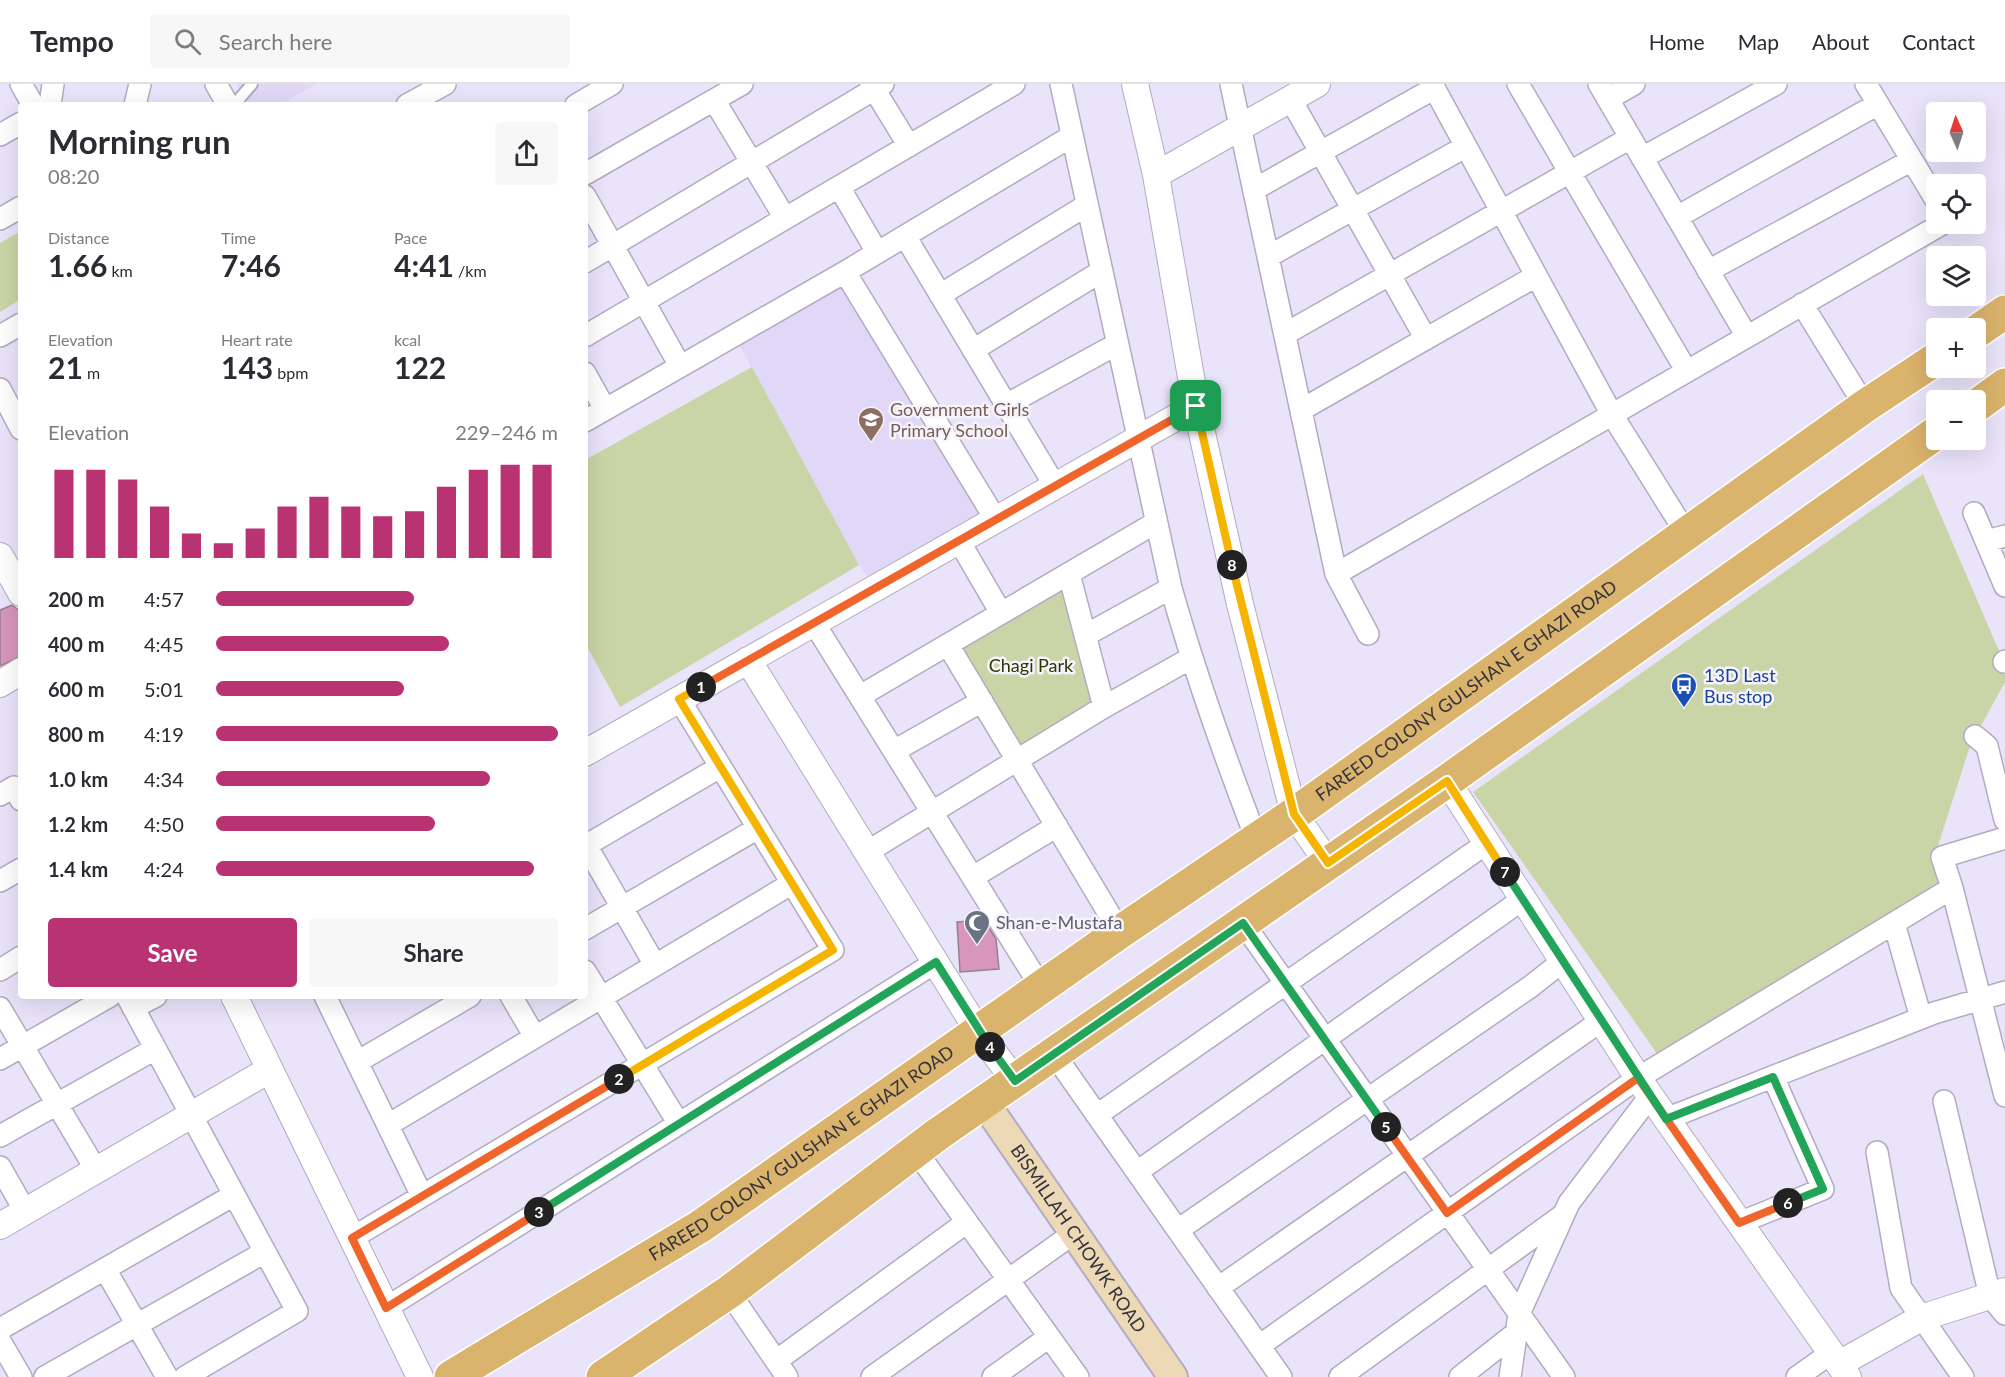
<!DOCTYPE html>
<html lang="en">
<head>
<meta charset="utf-8">
<style>
	:root { --surface:#fff; --page:#f7f7f7; --text:#2b2b33; --muted:#7c7c81; --line:#e1e1e2; --accent:#b93271 }
	body { margin:0; font-family:Lato,sans-serif; background:var(--page); color:var(--text); height:100vh; display:flex; flex-direction:column; font-size:22px; white-space:nowrap }
	* { box-sizing:border-box; margin:0 }
	p { font-size:20px; color:var(--muted) }
	.icon { flex:none; width:33px; height:33px; fill:none; stroke:currentColor; stroke-width:2; stroke-linecap:round; stroke-linejoin:round }
	.map { position:relative; flex:1; overflow:hidden }
	.side { position:absolute; left:18px; top:18px; width:570px; height:897px; display:flex; flex-direction:column; background:var(--surface); border-radius:6px; box-shadow:0 6px 24px #0002 }
	.side>* { flex:none }
	.needle { width:39px; rotate:357deg }
	.buttons { position:absolute; left:1926px; top:18px; display:grid; gap:12px }
	.buttons a { display:grid; place-items:center; width:60px; height:60px; border-radius:6px; background:var(--surface); box-shadow:0 6px 24px #0002; font-size:30px }
	.pin { position:absolute; display:grid; place-items:center; width:51px; height:51px; color:#fff; margin:-26px; border-radius:12px; box-shadow:0 3px 9px #0006 }
	.km { position:absolute; width:30px; height:30px; margin:-15px; border-radius:50%; background:#222; color:#fff; font-size:16px; line-height:30px; text-align:center }
	.round { display:grid; place-items:center; flex:none; width:63px; height:63px; border-radius:6px; background:var(--page) }
	.head { display:flex; align-items:center; justify-content:space-between; height:102px; padding:0 30px }
	h1 { font-size:33px; font-weight:700; line-height:45px }
	.metrics { display:grid; grid-template-columns:repeat(3,1fr); gap:9px; height:102px; padding:6px 30px }
	.metrics div { display:grid; align-content:center }
	.metrics b { font-size:30px; font-weight:700 }
	.metrics small { font-size:16px; font-weight:400 }
	.metrics p { font-size:16px }
	.chart { height:168px; padding:12px 30px }
	.chart p { display:flex; justify-content:space-between }
	.chart svg { width:100%; height:108px; margin-top:6px; stroke:var(--accent); stroke-width:6 }
	.cta { display:flex; gap:12px; margin-top:auto; padding:12px 30px }
	.cta a { flex:1; height:69px; border-radius:6px; background:var(--accent); color:#fff; font-size:24px; font-weight:700; line-height:69px; text-align:center }
	.cta a+a { background:var(--page); color:var(--text) }
	ul { padding:0 30px; list-style:none; font-size:20px }
	li { display:grid; grid-template-columns:96px 72px 1fr; align-items:center; height:45px }
	li i { height:15px; border-radius:8px; background:var(--accent) }
	header { display:flex; align-items:center; gap:36px; box-sizing:border-box; height:84px; padding:0 30px; background:var(--surface); border-bottom:2px solid var(--line) }
	header strong { font-size:28px }
	nav { display:flex; gap:33px; margin-inline-start:auto; font-size:21px }
	.search { width:420px; height:54px; background:var(--page); display:flex; align-items:center; gap:15px; box-sizing:border-box; padding:0 21px; border-radius:6px; color:var(--muted); font-size:22px }
	.map>svg:first-child { display:block }
	.built { fill:#e1d8f7 }
	.green { fill:#cad5a7 }
	.building { fill:#d896bd; stroke:#97818d; stroke-width:1.5 }
	.lines { fill:none; stroke-linecap:round; stroke-linejoin:round }
	.service-casing { stroke:#b2abc1; stroke-width:14 }
	.minor-casing { stroke:#b2abc1; stroke-width:24 }
	.tertiary-casing { stroke:#b2abc1; stroke-width:28 }
	.secondary-casing { stroke:#b2abc1; stroke-width:32 }
	.primary-casing { stroke:#fff; stroke-width:36 }
	.service { stroke:#fff; stroke-width:10 }
	.minor { stroke:#fff; stroke-width:21 }
	.tertiary { stroke:#fff; stroke-width:26 }
	.secondary { stroke:#edd9b6; stroke-width:28 }
	.primary { stroke:#dab36c; stroke-width:33 }
	.split-1-casing { stroke:#fff; stroke-width:12 }
	.split-2-casing { stroke:#fff; stroke-width:12 }
	.split-3-casing { stroke:#fff; stroke-width:12 }
	.split-4-casing { stroke:#fff; stroke-width:12 }
	.split-5-casing { stroke:#fff; stroke-width:12 }
	.split-6-casing { stroke:#fff; stroke-width:12 }
	.split-7-casing { stroke:#fff; stroke-width:12 }
	.split-8-casing { stroke:#fff; stroke-width:12 }
	.split-9-casing { stroke:#fff; stroke-width:12 }
	.split-1 { stroke:#f0652b; stroke-width:8 }
	.split-2 { stroke:#f5b400; stroke-width:8 }
	.split-3 { stroke:#f0652b; stroke-width:8 }
	.split-4 { stroke:#22a559; stroke-width:8 }
	.split-5 { stroke:#22a559; stroke-width:8 }
	.split-6 { stroke:#f0652b; stroke-width:8 }
	.split-7 { stroke:#22a559; stroke-width:8 }
	.split-8 { stroke:#f5b400; stroke-width:8 }
	.split-9 { stroke:#f5b400; stroke-width:8 }
	.labels { text-anchor:middle; stroke-width:5; stroke-linejoin:round; paint-order:stroke }
	.education-label { font-size:18px; fill:#785e54; stroke:#f6f3fd; text-anchor:start }
	.park-label { font-size:18px; fill:#2d3600; stroke:#f6f3fd }
	.transit-label { font-size:18px; fill:#164399; stroke:#f6f3fd; text-anchor:start }
	.street-label { font-size:18px; fill:#36333c; stroke:#f6f3fd }
	.worship-label { font-size:18px; fill:#5b616d; stroke:#f6f3fd; text-anchor:start }
</style>
</head>
<body>
<header>
<strong>Tempo</strong>
<div class="search"><svg class="icon" aria-label="search" viewBox="0 0 24 24"><circle cx="10" cy="10" r="6"/><path d="M15 15l6 6"/></svg>Search here</div>
<nav><a>Home</a><a>Map</a><a>About</a><a>Contact</a></nav>
</header>
<div class="map">
<svg width="2005" height="1293" viewBox="0 0 2005 1293">
	<rect width="100%" height="100%" fill="#eae4fb"/>
	<!-- built -->
	<path class="built" d="M236 0H316L280 21H249Z
		M845 188 996 436 876 504 859 481 734 251Z"/>
	<!-- green -->
	<path class="green" d="M21 147V215L0 228V159Z
		M752 283 859 481 620 623 585 559V376Z
		M1923 390 2005 581V598L1970 662 1938 762 1952 804 1663 978 1473 708Z
		M1069 490 1104 623 1018 676 948 561Z"/>
	<!-- building -->
	<path class="building" d="M12 521 21 528V572L0 582V526Z
		M984 836 996 855 999 885 960 888 957 838Z"/>
	<g class="lines">
		<defs>
			<path id="service" d="M234 21 252 0"/>
			<path id="minor" d="M21 0 33 21
				M216 0 228 21
				M871 0 909 62
				M1061 0 1171 504C1195 589 1224 671 1256 754
				M1231 0 1336 490 1368 550
				M1432 0 1611 329 1686 449
				M1518 0 1686 286
				M1599 0 1746 251
				M1866 0 1936 116
				M1608 15 1634 0
				M714 16 785 134
				M1291 16 1426 255
				M50 21 53 0
				M135 21 140 0
				M407 21 445 0
				M576 21 612 0
				M0 51 21 39
				M1642 74 1776 0
				M585 90 742 0
				M839 103 877 168
				M1255 105 1433 5
				M585 112 680 282
				M1677 133 1878 20
				M0 135 21 123
				M905 152 1055 402
				M1269 172 1465 63
				M585 178 883 0
				M1708 187 1912 76
				M845 188 996 436
				M940 211 1087 121
				M1802 220 1865 322
				M1285 250 1630 54
				M0 252 21 240
				M585 252 1014 0
				M973 266 1102 187
				M585 289 605 325
				M0 305 21 345
				M1006 321 1117 260
				M1301 326 1536 192
				M585 337 845 188 1072 52
				M1974 429 2005 502
				M959 457 1001 529
				M1986 457 2005 452
				M1069 490 1104 623
				M1336 490 1942 140
				M814 539 1041 903
				M1086 551 1171 504
				M948 561 1120 848
				M2004 578 2005 577
				M860 612 1155 439
				M1975 652 1987 662 2005 736
				M894 667 982 617
				M0 711 14 703 21 716
				M2005 754 1942 773 1952 804 2005 1012
				M586 761 655 881
				M585 762 720 683
				M867 768 1104 623 1191 574
				M973 793 1057 742
				M0 797 21 785
				M1243 839 1564 1293
				M1894 839 1921 934
				M585 845 758 744
				M0 886 21 873
				M585 887 679 1040
				M127 912 297 1227 185 1293
				M325 912 422 1112
				M511 912 535 953
				M0 924 96 1086
				M133 924 156 912
				M1054 970 1281 1293
				M0 975 110 912
				M357 978 470 912
				M1944 1017 1990 1212 2005 1230
				M1097 1031 1487 759
				M1666 1035 1934 929 2005 908
				M388 1041 791 800
				M0 1052 155 965
				M916 1067 1078 1293
				M1877 1068 1901 1204 1963 1293
				M0 1083 25 1127
				M1137 1088 1523 815
				M1739 1139 1823 1105 1773 993
				M1178 1146 1530 903 1563 877
				M352 1154 833 866 679 615
				M105 1185 167 1293
				M1218 1204 1601 937
				M729 1208 787 1293
				M386 1224 936 878
				M0 1245 234 1111
				M0 1257 21 1293
				M1259 1262 1638 994 1952 804
				M776 1277 967 1138
				M45 1293 265 1168
				M872 1293 1074 1149
				M993 1293 1049 1253
				M1340 1293 1563 1131
				M1460 1293 1516 1249
				M1510 1293 1519 1230 1569 1119 1650 1012
				M1797 1293 1831 1269"/>
			<path id="tertiary" d="M1135 0 1156 91 1196 322 1240 520 1294 730 1328 779
				M1156 91 1317 0
				M0 472 21 509
				M748 576 978 947 1015 997
				M0 600 21 587
				M585 669 1196 322
				M1447 697 1642 1000 1848 1293
				M234 912 420 1293
				M0 1142 269 986
				M1839 1280 1921 1234 2005 1207"/>
			<g id="secondary">
				<path id="s1" d="M984 1018 1173 1293"/>
			</g>
			<g id="primary">
				<path d="M1976 248 2005 228"/>
				<path d="M1976 322 2005 301"/>
				<path id="s2" d="M451 1293 701 1142 1120 848 1294 730 1865 322 1936 275"/>
				<path d="M603 1293 729 1208 938 1050 1447 697 1936 349"/>
			</g>
		</defs>
		<!-- service casing -->
		<use href="#service" class="service-casing"/>
		<!-- minor casing -->
		<use href="#minor" class="minor-casing"/>
		<!-- tertiary casing -->
		<use href="#tertiary" class="tertiary-casing"/>
		<!-- secondary casing -->
		<use href="#secondary" class="secondary-casing"/>
		<!-- primary casing -->
		<use href="#primary" class="primary-casing"/>
		<!-- service -->
		<use href="#service" class="service"/>
		<!-- minor -->
		<use href="#minor" class="minor"/>
		<!-- tertiary -->
		<use href="#tertiary" class="tertiary"/>
		<!-- secondary -->
		<use href="#secondary" class="secondary"/>
		<!-- primary -->
		<use href="#primary" class="primary"/>
	</g>
	<g class="lines">
		<defs>
			<path id="split-1" d="M701 603 1196 322"/>
			<path id="split-2" d="M619 995 833 866 679 615 701 603"/>
			<path id="split-3" d="M539 1128 386 1224 352 1154 619 995"/>
			<path id="split-4" d="M539 1128 936 878 990 963"/>
			<path id="split-5" d="M990 963 1015 997 1243 839 1386 1043"/>
			<path id="split-6" d="M1386 1043 1447 1129 1638 994 1739 1139 1788 1119"/>
			<path id="split-7" d="M1505 788 1666 1035 1773 993 1823 1105 1788 1119"/>
			<path id="split-8" d="M1232 481 1294 730 1328 779 1447 697 1505 788"/>
			<path id="split-9" d="M1196 322 1232 481"/>
		</defs>
		<!-- split-1 casing -->
		<use href="#split-1" class="split-1-casing"/>
		<!-- split-2 casing -->
		<use href="#split-2" class="split-2-casing"/>
		<!-- split-3 casing -->
		<use href="#split-3" class="split-3-casing"/>
		<!-- split-4 casing -->
		<use href="#split-4" class="split-4-casing"/>
		<!-- split-5 casing -->
		<use href="#split-5" class="split-5-casing"/>
		<!-- split-6 casing -->
		<use href="#split-6" class="split-6-casing"/>
		<!-- split-7 casing -->
		<use href="#split-7" class="split-7-casing"/>
		<!-- split-8 casing -->
		<use href="#split-8" class="split-8-casing"/>
		<!-- split-9 casing -->
		<use href="#split-9" class="split-9-casing"/>
		<!-- split-1 -->
		<use href="#split-1" class="split-1"/>
		<!-- split-2 -->
		<use href="#split-2" class="split-2"/>
		<!-- split-3 -->
		<use href="#split-3" class="split-3"/>
		<!-- split-4 -->
		<use href="#split-4" class="split-4"/>
		<!-- split-5 -->
		<use href="#split-5" class="split-5"/>
		<!-- split-6 -->
		<use href="#split-6" class="split-6"/>
		<!-- split-7 -->
		<use href="#split-7" class="split-7"/>
		<!-- split-8 -->
		<use href="#split-8" class="split-8"/>
		<!-- split-9 -->
		<use href="#split-9" class="split-9"/>
	</g>
	<!-- icons -->
	<defs>
		<symbol id="school-pin" viewBox="-11 -11 22 30"><path d="M0 17L-7.5 6A9.5 9.5 0 1 1 7.5 6Z" fill="#8d6e63" stroke="#f6f3fd"/><path d="M0-5L7-2L0 1L-7-2ZM-4 1L0 2.5L4 1V4Q0 6-4 4Z" fill="#fff"/></symbol>
		<symbol id="bus-pin" viewBox="-11 -11 22 30"><path d="M0 17L-7.5 6A9.5 9.5 0 1 1 7.5 6Z" fill="#1a4fb4" stroke="#f6f3fd"/><path d="M-5-6H5V4H4V6H2V4H-2V6H-4V4H-5ZM-3.5-4V0h7V-4ZM-3.5 1.2v1.5H-2V1.2ZM2 1.2v1.5H3.5V1.2Z" fill="#fff"/></symbol>
		<symbol id="mosque-pin" viewBox="-11 -11 22 30"><path d="M0 17L-7.5 6A9.5 9.5 0 1 1 7.5 6Z" fill="#6b7280" stroke="#f6f3fd"/><path d="M3.5-4.9A6 6 0 1 0 3.5 4.9A5 5 0 1 1 3.5-4.9Z" fill="#fff"/></symbol>
	</defs>
	<g fill-rule="evenodd">
		<use href="#school-pin" x="856" y="321" width="30" height="40"/>
		<use href="#bus-pin" x="1669" y="587" width="30" height="40"/>
		<use href="#mosque-pin" x="962" y="824" width="30" height="40"/>
	</g>
	<g class="labels">
		<!-- education labels -->
		<g class="education-label">
			<text x="890" y="332">Government Girls<tspan x="890" dy="21">Primary School</tspan></text>
		</g>
		<!-- park labels -->
		<g class="park-label">
			<text x="1031" y="588">Chagi Park</text>
		</g>
		<!-- transit labels -->
		<g class="transit-label">
			<text x="1704" y="598">13D Last<tspan x="1704" dy="21">Bus stop</tspan></text>
		</g>
		<!-- street labels -->
		<g class="street-label">
			<text dy="6" stroke="none"><textPath href="#s2" startOffset="1226">FAREED COLONY GULSHAN E GHAZI ROAD</textPath></text>
			<text dy="6" stroke="none"><textPath href="#s2" startOffset="416">FAREED COLONY GULSHAN E GHAZI ROAD</textPath></text>
			<text dy="6" stroke="none"><textPath href="#s1" startOffset="166">BISMILLAH CHOWK ROAD</textPath></text>
		</g>
		<!-- worship labels -->
		<g class="worship-label">
			<text x="996" y="845">Shan-e-Mustafa</text>
		</g>
	</g>
</svg>
<div class="buttons">
<a><svg class="needle" viewBox="-14 -14 28 28"><path d="M0-13l5 13h-10z" fill="#e53935"/><path d="M0 13l5-13h-10z" fill="#7c7c81"/></svg></a>
<a><svg class="icon" aria-label="locate" viewBox="0 0 24 24"><circle cx="12" cy="12" r="6"/><path d="M12 2v4M12 18v4M2 12h4M18 12h4"/></svg></a>
<a><svg class="icon" aria-label="layers" viewBox="0 0 24 24"><path d="M12 4l9 5-9 5-9-5zM3 14l9 5 9-5"/></svg></a>
<a>+</a>
<a>−</a>
</div>
<div class="pin" style="left:1196px;top:322px;background:#1e9e55"><svg class="icon" aria-label="arrive" viewBox="0 0 24 24"><path d="M6 21V4h12l-3 4 3 4H6"/></svg></div>
<b class="km" style="left:701px;top:603px">1</b>
<b class="km" style="left:619px;top:995px">2</b>
<b class="km" style="left:539px;top:1128px">3</b>
<b class="km" style="left:990px;top:963px">4</b>
<b class="km" style="left:1386px;top:1043px">5</b>
<b class="km" style="left:1788px;top:1119px">6</b>
<b class="km" style="left:1505px;top:788px">7</b>
<b class="km" style="left:1232px;top:481px">8</b>
<section class="side">
<div class="head"><div><h1>Morning run</h1><p>08:20</p></div><a class="round"><svg class="icon" aria-label="share" viewBox="0 0 24 24"><path d="M12 15V3M7 8l5-5 5 5M5 13v7h14v-7"/></svg></a></div>
<div class="metrics">
<div><p>Distance</p><b>1.66<small> km</small></b></div>
<div><p>Time</p><b>7:46</b></div>
<div><p>Pace</p><b>4:41<small> /km</small></b></div>
</div>
<div class="metrics">
<div><p>Elevation</p><b>21<small> m</small></b></div>
<div><p>Heart rate</p><b>143<small> bpm</small></b></div>
<div><p>kcal</p><b>122</b></div>
</div>
<div class="chart"><p><span>Elevation</span>229–246 m</p>
<svg viewBox="0 0 160 44" preserveAspectRatio="none"><path d="M5 44V8M15 44V8M25 44V12M35 44V23M45 44V34M55 44V38M65 44V32M75 44V23M85 44V19M95 44V23M105 44V27M115 44V25M125 44V15M135 44V8M145 44V6M155 44V6"/></svg>
</div>
<ul>
<li><b>200 m</b>4:57<i style="width:58%"></i></li>
<li><b>400 m</b>4:45<i style="width:68%"></i></li>
<li><b>600 m</b>5:01<i style="width:55%"></i></li>
<li><b>800 m</b>4:19<i style="width:100%"></i></li>
<li><b>1.0 km</b>4:34<i style="width:80%"></i></li>
<li><b>1.2 km</b>4:50<i style="width:64%"></i></li>
<li><b>1.4 km</b>4:24<i style="width:93%"></i></li>
</ul>
<div class="cta"><a>Save</a><a>Share</a></div>
</section>
</div>
</body>
</html>
